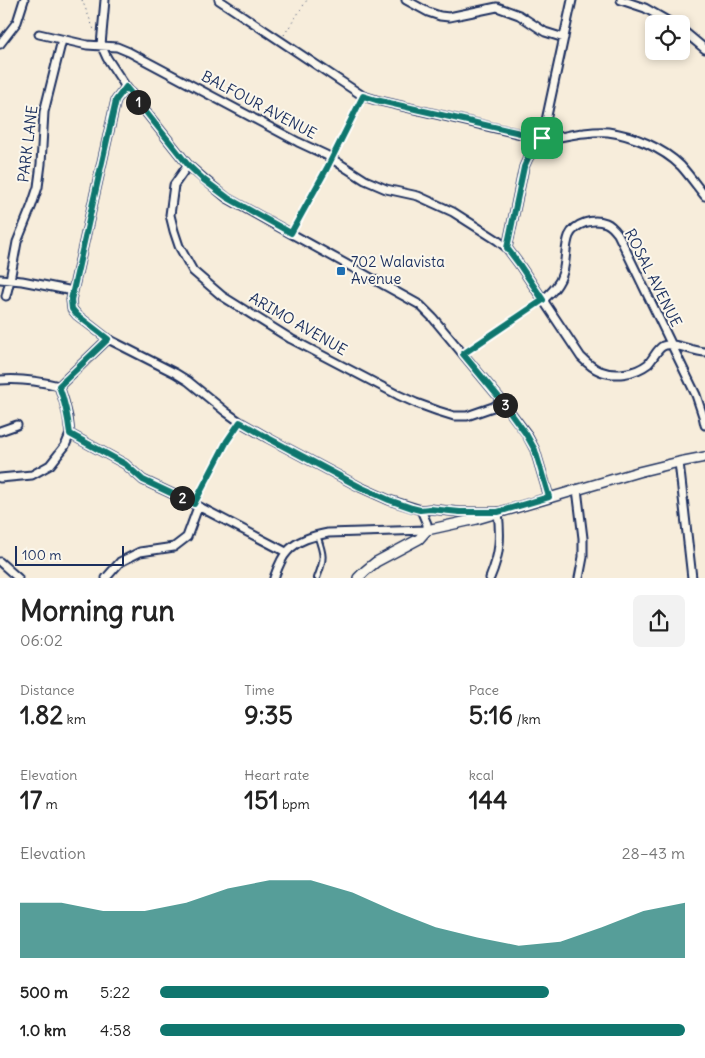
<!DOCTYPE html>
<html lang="en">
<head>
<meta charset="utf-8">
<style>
	:root { --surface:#fff; --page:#f2f2f2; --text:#222; --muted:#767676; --accent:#0f766e }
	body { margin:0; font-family:Delius,sans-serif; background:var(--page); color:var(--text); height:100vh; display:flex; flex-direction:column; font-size:19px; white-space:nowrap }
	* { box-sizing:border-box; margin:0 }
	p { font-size:16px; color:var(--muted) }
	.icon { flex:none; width:28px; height:28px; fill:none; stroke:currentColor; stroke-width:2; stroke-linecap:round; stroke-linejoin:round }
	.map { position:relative; height:578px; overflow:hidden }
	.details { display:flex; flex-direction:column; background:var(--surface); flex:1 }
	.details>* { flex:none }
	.controls { position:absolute; left:645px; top:15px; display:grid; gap:10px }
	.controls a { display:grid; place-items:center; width:45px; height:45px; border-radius:8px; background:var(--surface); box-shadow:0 2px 8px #0003; font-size:25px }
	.scale { position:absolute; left:15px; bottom:12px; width:109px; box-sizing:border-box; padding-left:5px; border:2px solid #1b2f5e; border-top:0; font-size:14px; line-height:18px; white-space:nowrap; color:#1b2f5e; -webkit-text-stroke:4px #fbf7ec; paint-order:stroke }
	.pin { position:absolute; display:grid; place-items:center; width:42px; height:42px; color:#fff; margin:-21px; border-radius:10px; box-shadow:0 2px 8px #0006 }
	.km { position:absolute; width:25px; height:25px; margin:-12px; border-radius:50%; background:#222; color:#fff; font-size:14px; line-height:25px; text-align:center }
	.round { display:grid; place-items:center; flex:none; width:52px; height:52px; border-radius:8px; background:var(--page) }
	.head { display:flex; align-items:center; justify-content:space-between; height:85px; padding:0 20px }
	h1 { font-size:28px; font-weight:700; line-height:38px }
	.figures { display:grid; grid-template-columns:repeat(3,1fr); gap:8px; height:85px; padding:5px 20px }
	.figures div { display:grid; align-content:center }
	.figures b { font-size:25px; font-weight:700 }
	.figures small { font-size:14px; font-weight:400 }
	.figures p { font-size:14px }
	.chart { height:140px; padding:10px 20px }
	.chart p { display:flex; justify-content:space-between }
	.chart svg { width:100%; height:90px; margin-top:5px; fill:var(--accent); opacity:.7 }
	ul { padding:0 20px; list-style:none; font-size:16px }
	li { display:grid; grid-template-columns:80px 60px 1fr; align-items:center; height:38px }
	li i { height:12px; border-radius:6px; background:var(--accent) }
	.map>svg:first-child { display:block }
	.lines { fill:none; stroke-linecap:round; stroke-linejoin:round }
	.service-casing { stroke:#1b2f5e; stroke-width:8 }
	.minor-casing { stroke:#1b2f5e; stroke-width:11 }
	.tertiary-casing { stroke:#1b2f5e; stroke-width:12 }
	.path { stroke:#1b2f5e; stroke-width:1; stroke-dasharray:1 4; stroke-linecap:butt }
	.service { stroke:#fbf7ec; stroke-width:4 }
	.minor { stroke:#fbf7ec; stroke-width:7 }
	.tertiary { stroke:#fbf7ec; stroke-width:9 }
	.route-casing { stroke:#fff; stroke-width:10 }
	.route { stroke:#0f766e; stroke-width:6 }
	.poi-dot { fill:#1f6fb2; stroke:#fbf7ec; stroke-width:2 }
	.labels { text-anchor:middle; stroke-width:4; stroke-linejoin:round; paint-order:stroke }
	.street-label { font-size:15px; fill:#1b2f5e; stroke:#fbf7ec }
	.poi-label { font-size:15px; fill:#1b2f5e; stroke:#fbf7ec; text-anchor:start }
</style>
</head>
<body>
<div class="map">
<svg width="705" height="578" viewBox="0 0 705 578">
	<rect width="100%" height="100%" fill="#f7eddb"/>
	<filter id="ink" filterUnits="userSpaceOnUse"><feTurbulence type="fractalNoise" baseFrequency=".02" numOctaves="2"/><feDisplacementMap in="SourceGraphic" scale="10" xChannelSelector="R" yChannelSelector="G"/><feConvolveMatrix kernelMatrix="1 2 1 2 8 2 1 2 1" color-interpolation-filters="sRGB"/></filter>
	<g filter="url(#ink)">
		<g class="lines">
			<defs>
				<path id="service" d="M317 578C325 558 324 555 317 535"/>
				<path id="minor" d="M219 0 363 96 376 100 542 139C557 139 570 134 584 133 592 132 600 131 608 132 632 135 663 148 681 166 689 175 697 186 705 196
					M406 0 428 12 440 16 449 17 497 7 519 15 545 32 564 38
					M621 0 645 8 673 24
					M681 29 705 49
					M39 34 87 45 117 47 129 52 298 142 326 155 365 180 386 189 418 196 453 212 497 240 507 248 519 264 581 357C586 362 592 368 600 371 615 377 635 374 648 364 653 359 657 349 663 346 673 341 693 352 705 352
					M0 44 17 22 24 0
					M101 45 107 58 126 87 188 165 204 179 227 198 420 305 433 318 502 401 526 433 535 450 549 497
					M101 45 105 0
					M126 87 116 100 73 291 71 300 72 309 77 315 108 339 175 373 188 381 226 412 240 422 268 438 360 487 389 500 421 510 430 509 460 512H498C501 538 500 554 490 578
					M188 165 174 185 170 215 174 231 179 246 193 271 222 296 291 339 398 395 416 403 438 411 454 416H467L493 407 502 401
					M507 248 524 167 528 158 542 139 572 0
					M0 279 22 281 73 291
					M6 296 10 280 17 242 32 205 38 187 41 164 44 112 62 40
					M543 300C552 292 560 284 563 272 566 262 565 246 569 236 575 223 593 218 606 223 611 225 615 230 618 234L696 395 703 416 705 425
					M0 380C21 378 39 381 59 386
					M59 386 108 339
					M0 431 17 425
					M70 434 125 464 143 480 194 504 286 552
					M679 462 692 578
					M0 478 32 475 50 465 65 446 70 434 68 417 64 401 59 386
					M577 489 583 538V557L579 578
					M0 562 18 578
					M106 578 120 562 140 552 174 547 187 537 198 507
					M274 578C277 570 281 558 287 552 297 540 313 536 328 533L427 530V524L421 510"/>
				<path id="tertiary" d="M358 578 365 571 376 562 419 539 427 530 477 519 638 472 679 462 705 457"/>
			</defs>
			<!-- service casing -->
			<use href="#service" class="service-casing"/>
			<!-- minor casing -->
			<use href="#minor" class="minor-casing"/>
			<!-- tertiary casing -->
			<use href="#tertiary" class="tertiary-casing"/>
			<!-- path -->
			<path class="path" d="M82 0 95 32
				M284 35 307 0
				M335 151 359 103
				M295 226 328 166
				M470 349 537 305
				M197 497 216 461 235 429"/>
			<!-- service -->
			<use href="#service" class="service"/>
			<!-- minor -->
			<use href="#minor" class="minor"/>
			<!-- tertiary -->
			<use href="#tertiary" class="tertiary"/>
		</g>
	</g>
	<g class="lines" filter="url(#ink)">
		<defs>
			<path id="route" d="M126 87 188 165 204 180 228 198 291 233 327 168 363 96 376 100 542 138 528 158 524 167 507 248 519 264 543 300 463 354 502 401 526 434 535 450 549 497 498 512H460L430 509 420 510 412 508 389 500 360 487 268 438 240 422 227 441 194 504 143 480 125 464 70 434C68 417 65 402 59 386L108 339 77 315 72 309 71 300 116 100Z"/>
		</defs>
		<!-- route casing -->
		<use href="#route" class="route-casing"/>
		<!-- route -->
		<use href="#route" class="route"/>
	</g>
	<!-- markers -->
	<rect class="poi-dot" x="336" y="266" width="10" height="10" rx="2.5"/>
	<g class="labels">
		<!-- street labels -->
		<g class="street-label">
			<text transform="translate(259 105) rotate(28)" y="5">BALFOUR AVENUE</text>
			<text transform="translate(28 144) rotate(-83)" y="5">PARK LANE</text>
			<text transform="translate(653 278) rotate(63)" y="5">ROSAL AVENUE</text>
			<text transform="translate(298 324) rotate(30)" y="5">ARIMO AVENUE</text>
		</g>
		<!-- poi labels -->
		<g class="poi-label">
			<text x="351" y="267">702 Walavista<tspan x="351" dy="17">Avenue</tspan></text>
		</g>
	</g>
</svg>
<div class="controls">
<a><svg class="icon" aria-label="locate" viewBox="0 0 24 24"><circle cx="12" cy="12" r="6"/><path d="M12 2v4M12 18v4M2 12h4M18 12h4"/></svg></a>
</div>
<div class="scale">100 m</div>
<div class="pin" style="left:542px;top:138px;background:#1e9e55"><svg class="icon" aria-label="arrive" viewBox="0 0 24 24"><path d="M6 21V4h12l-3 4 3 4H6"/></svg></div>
<b class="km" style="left:138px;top:102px">1</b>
<b class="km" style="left:182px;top:498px">2</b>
<b class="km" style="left:505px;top:405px">3</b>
</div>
<section class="details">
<div class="head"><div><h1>Morning run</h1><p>06:02</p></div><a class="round"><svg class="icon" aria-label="share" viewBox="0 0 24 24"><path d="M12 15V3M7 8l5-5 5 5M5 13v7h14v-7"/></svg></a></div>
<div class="figures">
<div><p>Distance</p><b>1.82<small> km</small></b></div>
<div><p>Time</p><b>9:35</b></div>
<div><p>Pace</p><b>5:16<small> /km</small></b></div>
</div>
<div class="figures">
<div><p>Elevation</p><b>17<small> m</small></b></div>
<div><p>Heart rate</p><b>151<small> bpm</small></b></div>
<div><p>kcal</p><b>144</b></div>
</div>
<div class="chart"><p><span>Elevation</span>28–43 m</p>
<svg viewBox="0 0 160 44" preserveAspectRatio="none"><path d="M0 44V17L10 17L20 21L30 21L40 17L50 10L60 6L70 6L80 12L90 21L100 29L110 34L120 38L130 36L140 29L150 21L160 17V44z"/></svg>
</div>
<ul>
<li><b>500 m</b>5:22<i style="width:74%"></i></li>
<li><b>1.0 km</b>4:58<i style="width:100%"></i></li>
</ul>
</section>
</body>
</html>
